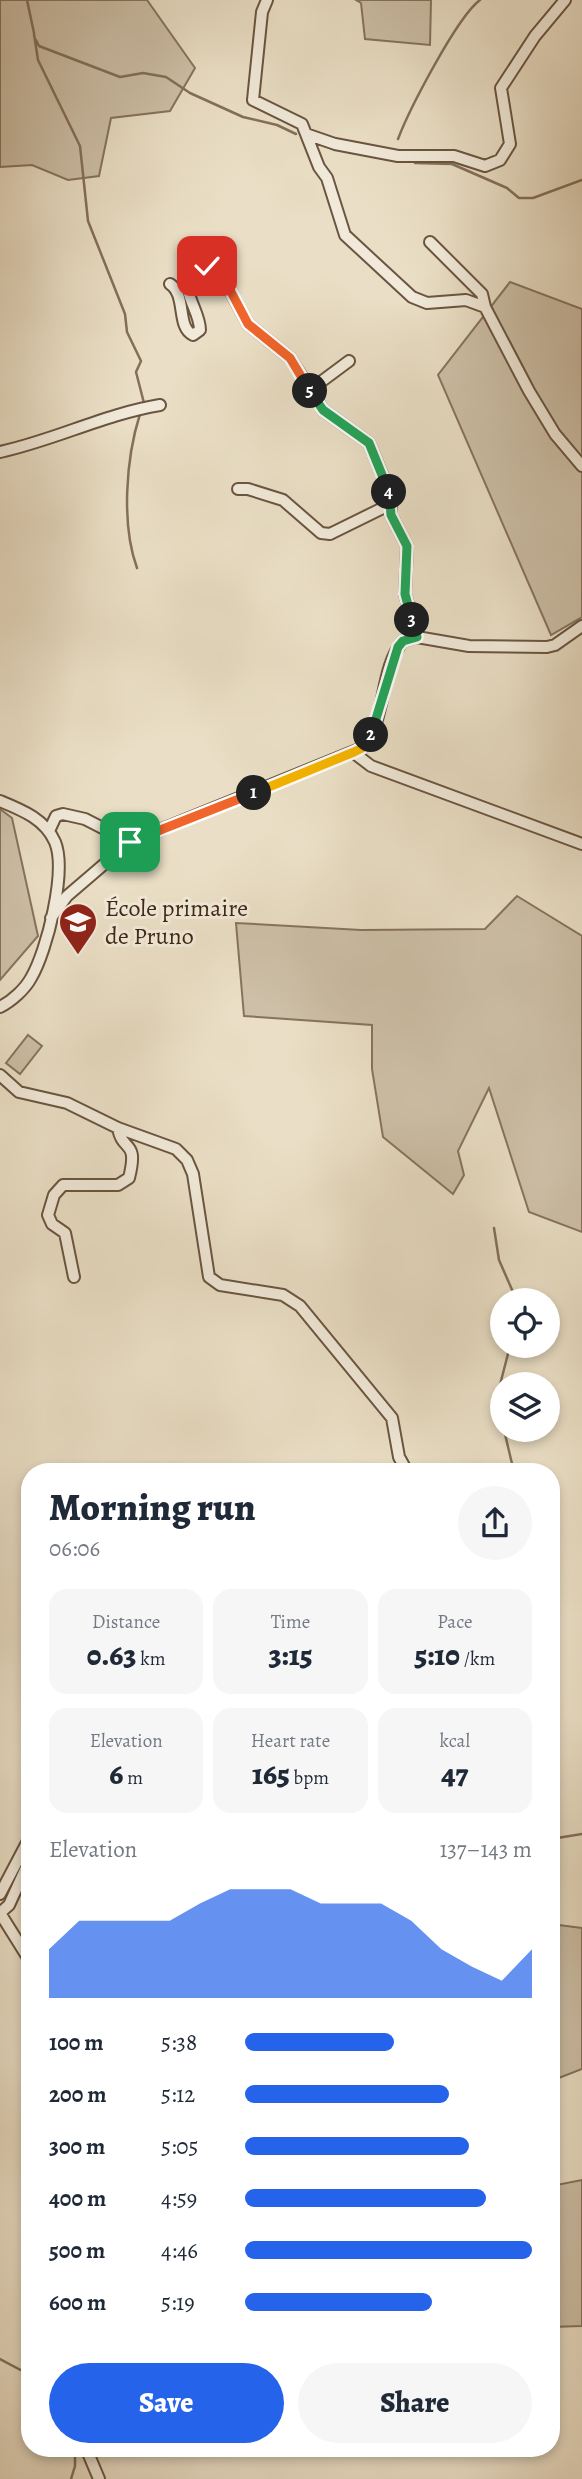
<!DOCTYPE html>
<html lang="en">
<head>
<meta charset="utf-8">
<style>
	:root { --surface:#fff; --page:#f6f6f7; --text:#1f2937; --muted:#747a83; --accent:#2563eb }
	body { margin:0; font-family:Alegreya,serif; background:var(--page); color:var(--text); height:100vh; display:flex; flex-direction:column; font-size:26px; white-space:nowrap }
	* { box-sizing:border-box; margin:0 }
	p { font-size:23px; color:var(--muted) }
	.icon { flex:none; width:38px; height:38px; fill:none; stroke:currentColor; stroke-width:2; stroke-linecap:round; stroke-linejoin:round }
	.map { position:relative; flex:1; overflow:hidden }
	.side { position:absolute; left:21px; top:1463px; width:539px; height:994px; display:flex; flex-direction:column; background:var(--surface); border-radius:28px; box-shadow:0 4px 10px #0003 }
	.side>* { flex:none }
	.controls { position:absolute; left:490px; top:1288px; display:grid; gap:14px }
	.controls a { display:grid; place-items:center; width:70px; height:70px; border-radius:50%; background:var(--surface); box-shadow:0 4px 10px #0003; font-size:35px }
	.pin { position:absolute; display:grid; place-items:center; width:60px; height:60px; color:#fff; margin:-30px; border-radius:14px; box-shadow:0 4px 10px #0006 }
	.km { position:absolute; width:35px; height:35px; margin:-18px; border-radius:50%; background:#222; color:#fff; font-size:19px; line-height:35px; text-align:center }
	.round { display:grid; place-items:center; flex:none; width:74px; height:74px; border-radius:37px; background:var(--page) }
	.head { display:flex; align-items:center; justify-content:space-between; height:119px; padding:0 28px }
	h1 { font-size:38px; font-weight:800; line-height:52px }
	.figures { display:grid; grid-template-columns:repeat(3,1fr); gap:10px; height:119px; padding:7px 28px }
	.figures div { display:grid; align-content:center; border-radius:18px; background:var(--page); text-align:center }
	.figures b { font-size:30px; font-weight:800 }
	.figures small { font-size:19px; font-weight:400 }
	.figures p { font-size:19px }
	.chart { height:196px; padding:14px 28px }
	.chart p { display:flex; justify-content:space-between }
	.chart svg { width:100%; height:126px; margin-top:7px; fill:var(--accent); opacity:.7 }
	.action { display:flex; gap:14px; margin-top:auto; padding:14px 28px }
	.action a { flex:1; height:80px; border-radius:42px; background:var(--accent); color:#fff; font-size:28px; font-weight:800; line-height:80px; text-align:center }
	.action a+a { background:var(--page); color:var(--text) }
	ul { padding:0 28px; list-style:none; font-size:23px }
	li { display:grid; grid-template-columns:112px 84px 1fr; align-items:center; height:52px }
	li i { height:18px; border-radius:9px; background:var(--accent) }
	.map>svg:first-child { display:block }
	.green { fill:#cdc0a8; stroke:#86745e; stroke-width:2 }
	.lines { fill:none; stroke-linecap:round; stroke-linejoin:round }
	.stream { stroke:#83705a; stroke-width:2.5 }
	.minor-casing { stroke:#6a5540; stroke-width:14 }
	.minor { stroke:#f1eada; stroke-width:10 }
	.split-1-casing { stroke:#fff; stroke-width:14 }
	.split-2-casing { stroke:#fff; stroke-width:14 }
	.split-3-casing { stroke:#fff; stroke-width:14 }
	.split-4-casing { stroke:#fff; stroke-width:14 }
	.split-5-casing { stroke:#fff; stroke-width:14 }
	.split-6-casing { stroke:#fff; stroke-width:14 }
	.split-7-casing { stroke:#fff; stroke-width:14 }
	.split-1 { stroke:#f0652b; stroke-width:9 }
	.split-2 { stroke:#f5b400; stroke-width:9 }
	.split-3 { stroke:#22a559; stroke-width:9 }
	.split-4 { stroke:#22a559; stroke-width:9 }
	.split-5 { stroke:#22a559; stroke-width:9 }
	.split-6 { stroke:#f0652b; stroke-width:9 }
	.split-7 { stroke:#f5b400; stroke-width:9 }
	.labels { text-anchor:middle; stroke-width:6; stroke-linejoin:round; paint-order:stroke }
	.poi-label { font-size:24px; fill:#3f2714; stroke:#f1eada; text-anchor:start }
</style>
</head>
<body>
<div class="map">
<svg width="582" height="2479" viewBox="0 0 582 2479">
	<rect width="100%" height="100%" fill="#eadfc6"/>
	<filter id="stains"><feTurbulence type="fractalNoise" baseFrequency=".00286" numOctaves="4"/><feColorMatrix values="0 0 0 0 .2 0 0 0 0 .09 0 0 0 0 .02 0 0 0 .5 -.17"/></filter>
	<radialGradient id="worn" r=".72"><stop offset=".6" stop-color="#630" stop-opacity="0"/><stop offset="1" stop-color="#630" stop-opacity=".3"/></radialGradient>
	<!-- green -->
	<path class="green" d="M0 0H147L195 68 170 111 111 118 99 176 68 180 32 165 0 167Z
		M356 0H431L430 45 365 39 361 3Z
		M510 282 582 309V617L551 635 438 375Z
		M0 809 12 818 38 936 0 980Z
		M517 896 582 936V1232L529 1212 489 1088 458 1151 464 1175 453 1194 383 1137 372 1069V1025L244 1016 236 923 361 930 485 929Z
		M28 1035 42 1046 20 1074 6 1063Z
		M551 1924 582 1928V2069L551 2081Z
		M582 2180V2326L551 2327V2186Z"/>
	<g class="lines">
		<!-- stream -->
		<path class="stream" d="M27 0 34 33
			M34 34 38 60 80 146 88 221 125 314 127 332 141 361 136 372 144 403
			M36 40 39 46 120 77 143 73 166 77 190 93 243 117 277 125 296 134
			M398 139C409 110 457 17 480 0
			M375 157 392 160
			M415 163 452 164 507 188 519 198H533L582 180
			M137 568C121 524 126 458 140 414
			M494 1228 499 1260 513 1292 512 1300
			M502 1422 494 1408 510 1346
			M504 1430 514 1472
			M551 1839 582 1834
			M0 2359 30 2375
			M71 2479 75 2466V2448"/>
		<defs>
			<path id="minor" d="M267 0 262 12 253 100 302 124 319 167 327 178 345 235 412 297 427 303 466 300 485 307 529 391 555 434 582 466
				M306 134 335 144 398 156H454L485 166 500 160 510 144 501 88 535 36 565 0
				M430 242 482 294 485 307
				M170 284C187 295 176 327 193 335L200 330C200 313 185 297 188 279L213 265 219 270 248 324 290 358 323 410 369 443 391 496V515L407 546 405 594 417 637
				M310 390 349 361
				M0 452C55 440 105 414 160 405
				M238 489H248L283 500 321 533 330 534 391 504
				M354 753 371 766 582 844
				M0 801C22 810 45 819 55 842 67 871 47 951 31 978 25 989 12 1001 0 1007
				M49 831 56 816 63 814 85 819 130 842
				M51 918 67 896 130 842 362 748C388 719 378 671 403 641L417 637 469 646 547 647 555 645 582 626
				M0 1075 19 1092 67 1103 118 1128 176 1149 187 1160 193 1174 209 1277 220 1285 283 1295 300 1306 392 1418 399 1457 404 1466 400 1472
				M74 1277 65 1233 52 1224 48 1215 54 1195 63 1185H118L129 1178C139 1138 122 1153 118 1128
				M30 1786V1801
				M0 1894 30 1837
				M0 1913 9 1905 30 1859
				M0 1913 30 1961
				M86 2448 99 2479"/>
		</defs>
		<!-- minor casing -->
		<use href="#minor" class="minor-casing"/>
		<!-- minor -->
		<use href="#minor" class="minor"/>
	</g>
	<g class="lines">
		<defs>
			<path id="split-1" d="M130 842 254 793"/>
			<path id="split-2" d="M254 793 354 752 362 748 371 735"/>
			<path id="split-3" d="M371 735 398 647 403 641 417 637 412 620"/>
			<path id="split-4" d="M389 492 391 515 407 546 405 594 412 620"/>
			<path id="split-5" d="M310 391 323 410 369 443 389 492"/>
			<path id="split-6" d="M229 288 248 324 290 358 310 391"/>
			<path id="split-7" d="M207 266 212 265 219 270 229 288"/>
		</defs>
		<!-- split-1 casing -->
		<use href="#split-1" class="split-1-casing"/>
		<!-- split-2 casing -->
		<use href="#split-2" class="split-2-casing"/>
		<!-- split-3 casing -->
		<use href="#split-3" class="split-3-casing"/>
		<!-- split-4 casing -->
		<use href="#split-4" class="split-4-casing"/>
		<!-- split-5 casing -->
		<use href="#split-5" class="split-5-casing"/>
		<!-- split-6 casing -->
		<use href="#split-6" class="split-6-casing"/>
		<!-- split-7 casing -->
		<use href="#split-7" class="split-7-casing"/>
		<!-- split-1 -->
		<use href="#split-1" class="split-1"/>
		<!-- split-2 -->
		<use href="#split-2" class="split-2"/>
		<!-- split-3 -->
		<use href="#split-3" class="split-3"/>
		<!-- split-4 -->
		<use href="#split-4" class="split-4"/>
		<!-- split-5 -->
		<use href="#split-5" class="split-5"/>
		<!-- split-6 -->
		<use href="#split-6" class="split-6"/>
		<!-- split-7 -->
		<use href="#split-7" class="split-7"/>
	</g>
	<!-- icons -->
	<defs>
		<symbol id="school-pin" viewBox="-11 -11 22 30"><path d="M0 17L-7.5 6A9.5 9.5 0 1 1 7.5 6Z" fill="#8f2418" stroke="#f1eada"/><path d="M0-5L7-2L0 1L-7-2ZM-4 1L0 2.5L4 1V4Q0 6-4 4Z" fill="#fff"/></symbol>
	</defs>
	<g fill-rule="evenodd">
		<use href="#school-pin" x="56" y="900" width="44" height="60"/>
	</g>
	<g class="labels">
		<!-- poi labels -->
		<g class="poi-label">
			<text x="105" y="916">École primaire<tspan x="105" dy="28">de Pruno</tspan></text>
		</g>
	</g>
	<rect width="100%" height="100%" filter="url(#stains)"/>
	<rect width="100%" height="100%" fill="url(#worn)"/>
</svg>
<div class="controls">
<a><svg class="icon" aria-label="locate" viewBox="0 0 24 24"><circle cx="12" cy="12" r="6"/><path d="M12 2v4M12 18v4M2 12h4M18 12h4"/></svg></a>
<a><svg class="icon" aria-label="layers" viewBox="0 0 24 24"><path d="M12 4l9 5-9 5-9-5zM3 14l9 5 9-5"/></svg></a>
</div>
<div class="pin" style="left:130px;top:842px;background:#1e9e55"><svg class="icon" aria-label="arrive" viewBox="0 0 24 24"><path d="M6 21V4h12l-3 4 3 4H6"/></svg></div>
<div class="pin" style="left:207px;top:266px;background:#d93025"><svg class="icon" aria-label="check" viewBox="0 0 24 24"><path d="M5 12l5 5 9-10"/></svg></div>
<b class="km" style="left:254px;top:793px">1</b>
<b class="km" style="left:371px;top:735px">2</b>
<b class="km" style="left:412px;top:620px">3</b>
<b class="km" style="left:389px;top:492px">4</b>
<b class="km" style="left:310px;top:391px">5</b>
<section class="side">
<div class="head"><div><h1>Morning run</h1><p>06:06</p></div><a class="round"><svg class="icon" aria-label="share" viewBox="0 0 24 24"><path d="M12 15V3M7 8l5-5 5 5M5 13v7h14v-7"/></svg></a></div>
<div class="figures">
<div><p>Distance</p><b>0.63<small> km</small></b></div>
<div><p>Time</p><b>3:15</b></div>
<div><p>Pace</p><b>5:10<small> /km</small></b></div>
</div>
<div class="figures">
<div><p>Elevation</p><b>6<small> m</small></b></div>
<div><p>Heart rate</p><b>165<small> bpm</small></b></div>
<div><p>kcal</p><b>47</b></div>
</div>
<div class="chart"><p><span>Elevation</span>137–143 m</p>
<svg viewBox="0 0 160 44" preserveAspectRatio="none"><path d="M0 44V27L10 17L20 17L30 17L40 17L50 11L60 6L70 6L80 6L90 11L100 11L110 11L120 17L130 27L140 33L150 38L160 27V44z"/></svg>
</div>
<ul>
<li><b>100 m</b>5:38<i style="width:52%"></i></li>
<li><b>200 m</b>5:12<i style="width:71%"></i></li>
<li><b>300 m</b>5:05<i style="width:78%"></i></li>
<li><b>400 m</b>4:59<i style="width:84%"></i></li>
<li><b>500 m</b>4:46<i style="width:100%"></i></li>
<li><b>600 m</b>5:19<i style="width:65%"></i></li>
</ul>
<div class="action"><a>Save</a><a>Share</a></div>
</section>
</div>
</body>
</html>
